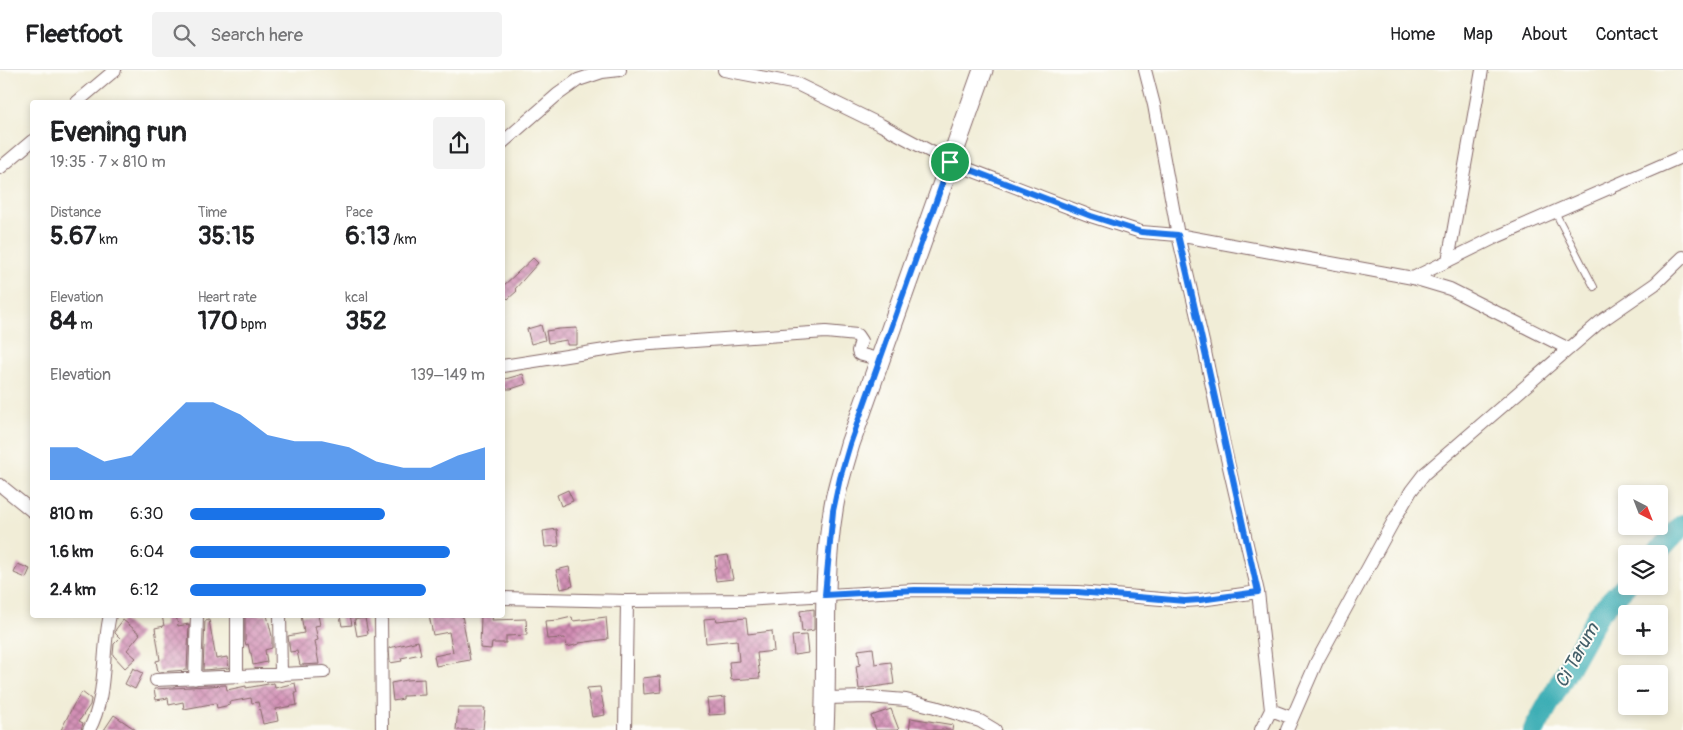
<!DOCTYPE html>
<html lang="en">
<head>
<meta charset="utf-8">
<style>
	:root { --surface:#fff; --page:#f2f2f2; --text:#202124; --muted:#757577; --line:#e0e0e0; --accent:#1a73e8 }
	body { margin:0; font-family:Pangolin,sans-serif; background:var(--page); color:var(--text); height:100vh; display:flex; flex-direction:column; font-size:19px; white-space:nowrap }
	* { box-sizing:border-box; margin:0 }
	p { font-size:16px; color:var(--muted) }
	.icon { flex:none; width:28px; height:28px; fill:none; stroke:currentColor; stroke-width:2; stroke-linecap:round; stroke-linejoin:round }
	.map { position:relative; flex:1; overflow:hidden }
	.drawer { position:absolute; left:30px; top:30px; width:475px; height:518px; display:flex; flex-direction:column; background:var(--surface); border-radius:5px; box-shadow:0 2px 8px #0003 }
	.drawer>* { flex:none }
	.needle { width:32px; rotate:138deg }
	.tools { position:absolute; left:1618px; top:415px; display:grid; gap:10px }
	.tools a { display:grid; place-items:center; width:50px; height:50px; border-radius:5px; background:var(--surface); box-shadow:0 2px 8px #0003; font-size:25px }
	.pin { position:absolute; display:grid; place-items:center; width:42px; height:42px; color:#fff; margin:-21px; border:2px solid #fff; border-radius:50%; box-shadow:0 1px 5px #0007 }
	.round { display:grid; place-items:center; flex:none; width:52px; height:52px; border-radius:5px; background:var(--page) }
	.headline { display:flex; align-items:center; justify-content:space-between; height:85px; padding:0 20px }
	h1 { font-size:28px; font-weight:700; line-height:38px }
	.metrics { display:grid; grid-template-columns:repeat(3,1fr); gap:8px; height:85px; padding:5px 20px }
	.metrics div { display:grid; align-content:center }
	.metrics b { font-size:25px; font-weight:700 }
	.metrics small { font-size:14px; font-weight:400 }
	.metrics p { font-size:14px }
	.chart { height:140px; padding:10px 20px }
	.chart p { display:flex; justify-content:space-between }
	.chart svg { width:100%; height:90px; margin-top:5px; fill:var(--accent); opacity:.7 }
	ul { padding:0 20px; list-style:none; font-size:16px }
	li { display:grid; grid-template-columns:80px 60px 1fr; align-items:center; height:38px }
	li i { height:12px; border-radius:6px; background:var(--accent) }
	header { display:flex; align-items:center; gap:30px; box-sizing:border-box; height:70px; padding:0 25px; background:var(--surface); border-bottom:1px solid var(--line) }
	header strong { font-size:24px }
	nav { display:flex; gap:28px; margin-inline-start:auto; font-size:18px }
	.search { width:350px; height:45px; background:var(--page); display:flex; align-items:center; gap:12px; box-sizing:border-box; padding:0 18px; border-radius:5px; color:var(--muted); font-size:19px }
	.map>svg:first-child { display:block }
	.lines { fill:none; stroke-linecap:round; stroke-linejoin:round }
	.river { stroke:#3caeb5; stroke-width:22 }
	.building { fill:url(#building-cross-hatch) }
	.lane-casing { stroke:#846767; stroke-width:8 }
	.street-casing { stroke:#846767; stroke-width:14 }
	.primary-casing { stroke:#846767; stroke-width:21 }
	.lane { stroke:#fff; stroke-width:6 }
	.street { stroke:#fff; stroke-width:12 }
	.primary { stroke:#fff; stroke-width:19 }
	.route-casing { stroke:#fff; stroke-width:10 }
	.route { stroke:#1a73e8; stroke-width:6 }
	.labels { text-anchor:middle; stroke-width:4; stroke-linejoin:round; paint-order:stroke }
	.water-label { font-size:19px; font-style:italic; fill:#445f69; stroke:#fdfcf7 }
</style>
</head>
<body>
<header>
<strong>Fleetfoot</strong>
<div class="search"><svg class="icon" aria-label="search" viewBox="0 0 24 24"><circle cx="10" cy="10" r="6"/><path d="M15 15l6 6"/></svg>Search here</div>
<nav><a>Home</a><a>Map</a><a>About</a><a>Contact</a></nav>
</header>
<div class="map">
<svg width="1683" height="660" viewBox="0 0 1683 660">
	<defs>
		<pattern id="building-cross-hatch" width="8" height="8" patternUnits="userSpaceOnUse" patternTransform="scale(1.25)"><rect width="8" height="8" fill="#d18db4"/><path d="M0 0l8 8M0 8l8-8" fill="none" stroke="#ac7393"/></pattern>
	</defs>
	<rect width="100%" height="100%" fill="#fdfcf7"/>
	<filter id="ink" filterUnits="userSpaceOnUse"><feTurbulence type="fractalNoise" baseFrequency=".02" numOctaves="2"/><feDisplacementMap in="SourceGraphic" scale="10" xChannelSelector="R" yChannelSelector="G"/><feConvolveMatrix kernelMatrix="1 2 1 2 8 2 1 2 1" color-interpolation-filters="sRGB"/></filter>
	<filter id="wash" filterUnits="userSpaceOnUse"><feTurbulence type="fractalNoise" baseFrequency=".0096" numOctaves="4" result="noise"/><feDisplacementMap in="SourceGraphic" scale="20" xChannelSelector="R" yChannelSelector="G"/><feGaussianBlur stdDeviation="1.12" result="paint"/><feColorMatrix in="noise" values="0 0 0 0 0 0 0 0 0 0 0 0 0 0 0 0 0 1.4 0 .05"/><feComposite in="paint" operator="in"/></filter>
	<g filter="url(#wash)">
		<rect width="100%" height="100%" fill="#f1edd7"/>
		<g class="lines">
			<!-- river -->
			<path class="river" d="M1656 484 1683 455
				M1534 660 1599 543 1626 515"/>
		</g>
		<g id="blocks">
			<!-- building -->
			<path class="building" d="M533 188 538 193 515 219 517 221 508 229 502 223V217Z
				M541 255 545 270 531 274 527 259Z
				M577 258V275H567V270L548 273 546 261 559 259Z
				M523 304 526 314 511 319H502V310Z
				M568 420 573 431 561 436 557 425Z
				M557 459 559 476 545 477 543 461Z
				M728 485 733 509 716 511 714 498H716L715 487Z
				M18 494 30 499 26 508 14 503Z
				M569 497 573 516 561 519 556 500Z
				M814 539V560L802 562 800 541Z
				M162 545H176L178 556 189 554 187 600 158 602 156 591 160 590 155 558 164 556Z
				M245 545H267L272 566V578L265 580 267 592 253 595 251 583H250L248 574 246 575 245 572Z
				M301 545H318L320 555 315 556 318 570 315 571 319 594 300 595 297 581 290 582 288 566 304 563Z
				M346 545H350L352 555 342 556 340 546Z
				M429 545H462L470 590 436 596 434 586 453 582 449 562 433 565Z
				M481 545H493L492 550 526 549 527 565 506 566V573H492L491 579 480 578Z
				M572 547 573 551 606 547 608 569 579 573V574L567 577 565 568 547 569 545 551 559 550Z
				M365 548 368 564 357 566 354 550Z
				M716 548 717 551 746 548 748 564 772 561 774 581 757 583 760 608 731 610 729 592 739 591 737 570 706 573 704 549Z
				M123 550 140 564 127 580 136 588 125 598 113 585 114 574 120 568 115 563 116 559Z
				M209 550 216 589 227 587 229 598 203 600 205 551Z
				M806 565 808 583 794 585 792 566Z
				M418 571 421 584 401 588 402 591 390 593 389 578Z
				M873 578 875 594 891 592 894 614 859 619 856 596 860 595 858 580Z
				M133 598 143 603 135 619 125 614Z
				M660 606 661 622 644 624 643 608Z
				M424 609 425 625 403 626V629L393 631 391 613 407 610Z
				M274 613 275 618 295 613 297 623H295L297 635 276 639 278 651 263 654 258 632 252 633 251 628 229 632 230 635 217 638 216 633 184 639 183 632 169 635 168 628 156 630 154 619 226 615 227 620 246 616V618Z
				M600 617 605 645 592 647 587 618Z
				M82 622 91 629 90 635 79 651 83 653 81 660H61L74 634Z
				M725 627 726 644 709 645 707 629Z
				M458 638H485L483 660H456Z
				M891 639 899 660H876L871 646Z
				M114 645 136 660H104Z
				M911 648 953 655 952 660H909Z"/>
		</g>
	</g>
	<g filter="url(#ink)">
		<use href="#blocks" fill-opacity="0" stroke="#846767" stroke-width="1"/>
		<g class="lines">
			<defs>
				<path id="lane" d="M1555 142 1594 217"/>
				<path id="street" d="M724 0 797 14 881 55 950 92 1091 146 1141 162 1178 165 1413 208 1494 168 1683 86
					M1145 0 1154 35 1178 165 1203 272 1223 371 1258 522 1271 640 1292 648
					M77 32 115 0
					M502 73 557 25 578 10 602 2 620 0
					M0 98 32 71
					M1448 191 1482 0
					M1413 208 1450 219 1569 279
					M502 296 637 275 826 262 857 265 861 271 858 281 859 284 881 290
					M0 415 32 441
					M502 528 627 531 744 530 915 520 1078 522 1185 531 1200 530 1258 522
					M280 545 281 605
					M381 545 382 660
					M237 607V545
					M195 609 197 545
					M156 610 324 602
					M826 628 868 627 906 630 935 637 980 651 995 660
					M89 660C108 625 101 583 110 545
					M625 660 627 531
					M1261 660 1271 640
					M1287 660 1317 591 1393 452 1411 421 1424 404 1600 252 1655 214 1683 187"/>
				<path id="primary" d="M824 660C828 587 821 514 833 441 836 418 844 396 850 374L983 0"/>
			</defs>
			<!-- lane casing -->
			<use href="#lane" class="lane-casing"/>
			<!-- street casing -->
			<use href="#street" class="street-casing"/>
			<!-- primary casing -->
			<use href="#primary" class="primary-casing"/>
			<!-- lane -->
			<use href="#lane" class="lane"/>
			<!-- street -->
			<use href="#street" class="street"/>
			<!-- primary -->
			<use href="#primary" class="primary"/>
		</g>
	</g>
	<g class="lines" filter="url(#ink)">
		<defs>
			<path id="route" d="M950 92 1091 146 1141 162 1178 165C1206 283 1231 403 1258 522L1200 530 1185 531 1078 522 1024 521 915 520 825 525 833 441 840 408 850 374Z"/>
		</defs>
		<!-- route casing -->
		<use href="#route" class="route-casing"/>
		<!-- route -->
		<use href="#route" class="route"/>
	</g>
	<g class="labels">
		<!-- water labels -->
		<g class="water-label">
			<text transform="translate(1576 585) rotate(-61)" y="7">Ci Tarum</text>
		</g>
	</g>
</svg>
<div class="tools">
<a><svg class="needle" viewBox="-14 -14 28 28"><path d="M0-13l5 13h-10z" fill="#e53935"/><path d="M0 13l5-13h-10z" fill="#757577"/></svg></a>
<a><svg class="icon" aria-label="layers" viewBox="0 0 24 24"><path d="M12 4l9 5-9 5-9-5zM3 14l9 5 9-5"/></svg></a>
<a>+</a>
<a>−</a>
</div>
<div class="pin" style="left:950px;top:92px;background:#1e9e55"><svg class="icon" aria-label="arrive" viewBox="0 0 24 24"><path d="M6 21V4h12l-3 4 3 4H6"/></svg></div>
<section class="drawer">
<div class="headline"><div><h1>Evening run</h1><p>19:35 · 7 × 810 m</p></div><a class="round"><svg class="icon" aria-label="share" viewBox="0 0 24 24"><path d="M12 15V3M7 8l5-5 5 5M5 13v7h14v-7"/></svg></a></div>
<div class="metrics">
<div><p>Distance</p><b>5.67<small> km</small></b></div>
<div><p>Time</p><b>35:15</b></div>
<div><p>Pace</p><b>6:13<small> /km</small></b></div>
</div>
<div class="metrics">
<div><p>Elevation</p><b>84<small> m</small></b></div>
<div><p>Heart rate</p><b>170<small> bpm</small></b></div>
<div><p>kcal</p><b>352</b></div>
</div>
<div class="chart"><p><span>Elevation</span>139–149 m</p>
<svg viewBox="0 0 160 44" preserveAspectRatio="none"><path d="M0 44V28L10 28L20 35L30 32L40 19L50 6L60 6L70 12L80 22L90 25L100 25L110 28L120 35L130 38L140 38L150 32L160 28V44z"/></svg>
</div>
<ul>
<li><b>810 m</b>6:30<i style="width:66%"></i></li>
<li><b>1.6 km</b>6:04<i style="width:88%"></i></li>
<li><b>2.4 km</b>6:12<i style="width:80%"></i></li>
</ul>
</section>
</div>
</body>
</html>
